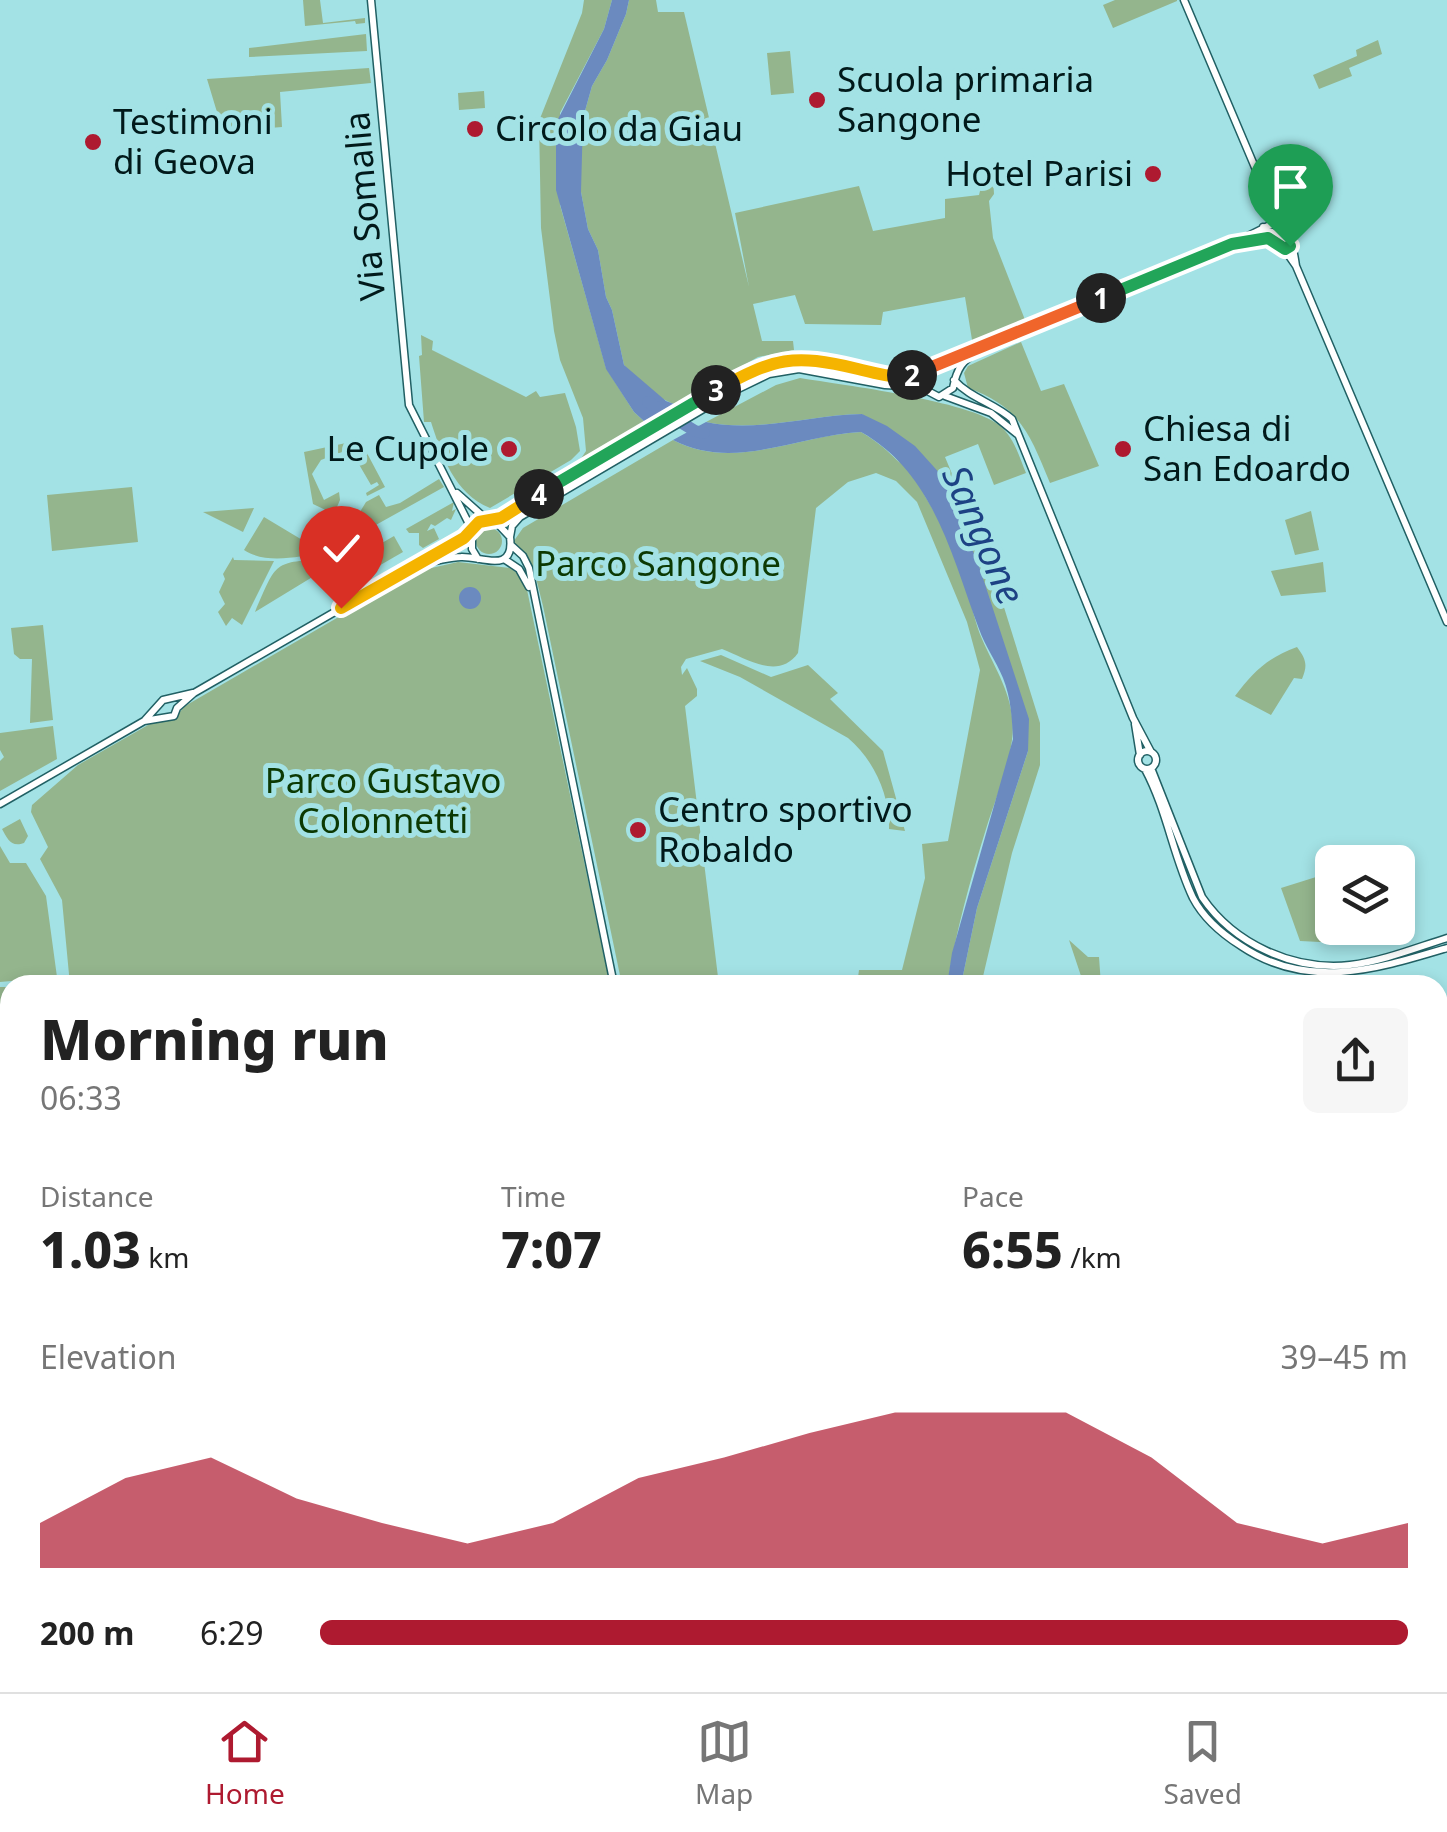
<!DOCTYPE html>
<html lang="en">
<head>
<meta charset="utf-8">
<style>
	:root { --surface:#fff; --page:#f6f6f6; --text:#222; --muted:#767676; --line:#e0e0e0; --accent:#ae1a30 }
	body { margin:0; font-family:"Noto Sans",sans-serif; background:var(--page); color:var(--text); height:100vh; display:flex; flex-direction:column; font-size:38px; white-space:nowrap }
	* { box-sizing:border-box; margin:0 }
	p { font-size:32px; color:var(--muted) }
	.icon { flex:none; width:55px; height:55px; fill:none; stroke:currentColor; stroke-width:2; stroke-linecap:round; stroke-linejoin:round }
	.map { position:relative; flex:1; overflow:hidden }
	.details { position:absolute; left:0px; top:975px; width:1448px; height:718px; display:flex; flex-direction:column; background:var(--surface); border-radius:30px 30px 0 0; box-shadow:0 5px 15px #0003 }
	.details>* { flex:none }
	.fabs { position:absolute; left:1315px; top:845px; display:grid; gap:20px }
	.fabs a { display:grid; place-items:center; width:100px; height:100px; border-radius:15px; background:var(--surface); box-shadow:0 5px 15px #0003; font-size:50px }
	.pin { position:absolute; display:grid; place-items:center; width:85px; height:85px; color:#fff; margin:-102px -42px; border-radius:50% 50% 50% 0; rotate:-45deg; box-shadow:0 0 10px #0007 }
	.pin .icon { rotate:45deg }
	.km { position:absolute; width:50px; height:50px; margin:-25px; border-radius:50%; background:#222; color:#fff; font-size:28px; line-height:50px; text-align:center }
	.round { display:grid; place-items:center; flex:none; width:105px; height:105px; border-radius:15px; background:var(--page) }
	.head { display:flex; align-items:center; justify-content:space-between; height:170px; padding:0 40px }
	h1 { font-size:55px; font-weight:800; line-height:75px }
	.metrics { display:grid; grid-template-columns:repeat(3,1fr); gap:15px; height:170px; padding:10px 40px }
	.metrics div { display:grid; align-content:center }
	.metrics b { font-size:50px; font-weight:800 }
	.metrics small { font-size:28px; font-weight:400 }
	.metrics p { font-size:28px }
	.chart { height:280px; padding:20px 40px }
	.chart p { display:flex; justify-content:space-between }
	.chart svg { width:100%; height:180px; margin-top:10px; fill:var(--accent); opacity:.7 }
	ul { padding:0 40px; list-style:none; font-size:32px }
	li { display:grid; grid-template-columns:160px 120px 1fr; align-items:center; height:75px }
	li i { height:25px; border-radius:12px; background:var(--accent) }
	.dock { display:flex; justify-content:space-around; align-items:center; height:140px; border-top:2px solid var(--line); background:var(--surface); font-size:28px; color:var(--muted) }
	.dock a { display:grid; justify-items:center; gap:5px }
	.dock .current { color:var(--accent) }
	.map>svg:first-child { display:block }
	.green { fill:#94b58d }
	.water { fill:#6b8abf }
	.lines { fill:none; stroke-linecap:round; stroke-linejoin:round }
	.river { stroke:#6b8abf; stroke-width:12 }
	.minor-casing { stroke:#216064; stroke-width:9 }
	.minor { stroke:#fff; stroke-width:6 }
	.split-1-casing { stroke:#fff; stroke-width:20 }
	.split-2-casing { stroke:#fff; stroke-width:20 }
	.split-3-casing { stroke:#fff; stroke-width:20 }
	.split-4-casing { stroke:#fff; stroke-width:20 }
	.split-5-casing { stroke:#fff; stroke-width:20 }
	.split-1 { stroke:#22a559; stroke-width:12 }
	.split-2 { stroke:#f0652b; stroke-width:12 }
	.split-3 { stroke:#f5b400; stroke-width:12 }
	.split-4 { stroke:#22a559; stroke-width:12 }
	.split-5 { stroke:#f5b400; stroke-width:12 }
	.poi-dot { fill:#ae1a30; stroke:#a3e2e5; stroke-width:4 }
	.labels { text-anchor:middle; stroke-width:10; stroke-linejoin:round; paint-order:stroke }
	.poi-label { font-size:35px; fill:#01191a; stroke:#a3e2e5; text-anchor:start }
	.street-label { font-size:35px; fill:#01191a; stroke:#a3e2e5 }
	.park-label { font-size:35px; fill:#0c3903; stroke:#a3e2e5 }
	.water-label { font-size:38px; font-style:italic; fill:#1d4284; stroke:#a3e2e5 }
</style>
</head>
<body>
<div class="map">
<svg width="1447" height="1692" viewBox="0 0 1447 1692">
	<rect width="100%" height="100%" fill="#a3e2e5"/>
	<!-- green -->
	<path class="green" d="M303 0H320L323 23 365 18V23L356 24 355 21 305 26Z
		M584 0H612L604 29 560 113V205L606 368 634 412 645 422 580 460 586 451 583 418 560 360 554 331 541 228 539 121 582 13Z
		M629 0H656L658 12H684L749 287 735 213 859 186 873 231 945 218V199L979 195 983 179 993 177 994 194 989 201 993 238 1027 325 973 346 965 297 883 312 881 325 805 324 795 295 753 304 762 341H793L794 350 758 357 674 404C657 398 635 380 624 365L612 310 606 297 598 250 588 229 581 192V162L583 118 592 86 607 60 626 14Z
		M1115 0H1177V1L1113 28 1103 5Z
		M366 34 367 51 249 57V48Z
		M1378 40 1382 54 1349 68 1352 76 1319 89 1313 75 1357 56 1356 50Z
		M790 51 794 93 771 95 767 53Z
		M369 68 371 83 280 92 282 127 223 132 207 79Z
		M484 91 485 108 459 110 458 93Z
		M421 335 433 341 432 350 526 397 536 391 540 397 565 393 576 427 580 451 571 460 490 508C454 493 442 456 431 422H424L419 356 422 355Z
		M1021 342 1041 391 1064 384 1099 466 1050 483C1030 435 1021 407 968 388L964 373 968 366Z
		M800 378C844 385 969 401 999 425 1014 437 1019 456 1026 473L994 485 978 444 945 457 993 572 1040 723V765L1012 853 981 985H961L977 908 1028 751 979 566 862 414C809 415 758 433 706 422L776 385Z
		M861 432C917 464 947 529 966 588 972 605 975 623 982 639 997 673 1017 701 1012 740 1008 770 995 800 986 829 970 880 956 932 947 985H857L859 970H902L925 878 922 844 948 841 980 670 967 622 917 502 896 481 876 473 848 482 816 508 798 653C778 681 746 658 722 649L686 659 681 667 682 675 687 668 697 689V696L685 706 718 977 732 985H622L543 606 533 566 511 545 523 528 673 440C733 472 798 435 861 432Z
		M360 440 385 487 367 496 366 493 379 485 377 482 371 485 350 449 321 460 312 474 324 500 339 492 340 500 334 514 313 504 304 452Z
		M439 479 444 487 365 531 352 525 366 502 379 495 386 507 400 503Z
		M132 487 138 542 52 551 47 495Z
		M454 502 452 511 456 509 451 520 447 518 435 526 431 524 427 531 434 528 439 539 423 548 419 545V533H409L406 529Z
		M254 508 243 532 203 512Z
		M1311 511 1319 550 1295 555 1285 520Z
		M264 517 324 553C299 556 267 565 244 550Z
		M476 541a13 13 0 1 1 26 0a13 13 0 1 1-26 0Z
		M394 536 403 552 370 571 361 555Z
		M233 557 234 560 274 561 242 625 232 618 226 626 218 612 225 604 219 592 225 579 223 574Z
		M328 559 319 573 255 612C277 561 273 562 328 559Z
		M458 562 510 568 520 575 526 585 610 985H70L62 900 40 859 48 847 31 812 32 805 78 765 155 721 173 720 185 706 418 571Z
		M1323 562 1326 592 1281 596 1271 571Z
		M43 625 53 720 30 723 32 659H20L14 654 11 628Z
		M1297 647C1306 659 1308 665 1302 679L1294 678 1271 715 1235 696C1253 672 1267 658 1297 647Z
		M721 655 771 677 808 665 838 693 830 699 883 751 905 831 889 829C890 794 873 759 848 738L740 677 700 661Z
		M53 726 57 759 0 791V761L4 757 0 750V733Z
		M20 819 28 836 24 843C11 848 7 838 2 829Z
		M0 846 10 863H26L46 896 57 977 0 982Z
		M1332 872V928H1359L1362 941 1340 943 1300 941 1281 888Z
		M1069 940 1088 957H1099L1101 985H1084Z
		M0 987H10V1144L0 1145Z
		M0 1166 10 1169V1267L0 1268Z
		M1447 1185V1692H911L912 1682H1438V1190Z
		M10 1637V1682L17 1683 0 1685V1638Z
		M847 1683H889L888 1692H848Z"/>
	<!-- water -->
	<path class="water" d="M612 0H629L626 14 607 60 592 86 583 118 581 192 588 229 598 250 606 297 612 310 624 365 666 401 674 404 645 422 634 412 606 369 556 190V123L604 29Z
		M862 414 887 426 915 446 943 477 979 566 1029 719 1028 751 977 908 961 985H947L952 953 1013 739C1012 718 1011 698 1003 678 996 661 985 646 979 629 952 557 934 473 861 432 798 435 734 472 673 440L706 422C758 433 809 415 862 414Z
		M459 598a11 11 0 1 1 22 0a11 11 0 1 1-22 0Z"/>
	<g class="lines">
		<!-- river -->
		<path class="river" d="M648 402 695 431 704 433"/>
		<defs>
			<path id="minor" d="M371 0 409 405 472 530
				M1184 0 1279 224
				M1263 227 1264 235 1280 243 1296 266 1447 622
				M1234 244 1266 238
				M954 380C970 398 994 403 1012 419L1133 718 1151 752
				M945 396 991 413 1017 434
				M457 493 485 518
				M494 520 650 427 766 365 811 359 887 376 907 377 987 346 1232 244 1272 224C1292 231 1293 247 1296 266
				M510 537 512 526 520 517 734 391 769 374 799 369 885 385 920 387 939 397 953 388C957 368 962 361 980 350
				M511 545 523 556 529 568 614 985
				M504 559 519 569 529 587
				M428 562C439 561 450 557 461 557 481 556 515 575 510 537L494 520H483L472 530V549L478 559
				M145 720 163 700 193 693
				M1135 724 1140 755
				M1138 760a9 9 0 1 1 18 0a9 9 0 1 1-18 0Z
				M1151 768 1202 897C1234 944 1293 971 1350 965 1383 961 1415 948 1447 938
				M1145 769C1167 810 1173 856 1193 898 1204 919 1222 934 1241 946 1308 991 1377 969 1447 948
				M0 804 144 721 174 716 177 708 194 693 470 534
				M744 1682 745 1692"/>
		</defs>
		<!-- minor casing -->
		<use href="#minor" class="minor-casing"/>
		<!-- minor -->
		<use href="#minor" class="minor"/>
	</g>
	<g class="lines">
		<defs>
			<path id="split-1" d="M1101 298 1232 244 1268 238 1285 249 1290 246"/>
			<path id="split-2" d="M912 375 1101 298"/>
			<path id="split-3" d="M716 390C775 358 792 353 858 369 876 373 893 379 912 375"/>
			<path id="split-4" d="M539 494 716 390"/>
			<path id="split-5" d="M341 608 464 538 479 522 501 518 539 494"/>
		</defs>
		<!-- split-1 casing -->
		<use href="#split-1" class="split-1-casing"/>
		<!-- split-2 casing -->
		<use href="#split-2" class="split-2-casing"/>
		<!-- split-3 casing -->
		<use href="#split-3" class="split-3-casing"/>
		<!-- split-4 casing -->
		<use href="#split-4" class="split-4-casing"/>
		<!-- split-5 casing -->
		<use href="#split-5" class="split-5-casing"/>
		<!-- split-1 -->
		<use href="#split-1" class="split-1"/>
		<!-- split-2 -->
		<use href="#split-2" class="split-2"/>
		<!-- split-3 -->
		<use href="#split-3" class="split-3"/>
		<!-- split-4 -->
		<use href="#split-4" class="split-4"/>
		<!-- split-5 -->
		<use href="#split-5" class="split-5"/>
	</g>
	<!-- markers -->
	<g class="poi-dot">
		<circle cx="817" cy="100" r="10"/>
		<circle cx="475" cy="129" r="10"/>
		<circle cx="93" cy="142" r="10"/>
		<circle cx="1153" cy="174" r="10"/>
		<circle cx="509" cy="449" r="10"/>
		<circle cx="1123" cy="449" r="10"/>
		<circle cx="638" cy="830" r="10"/>
	</g>
	<g class="labels">
		<!-- poi labels -->
		<g class="poi-label">
			<text x="837" y="92">Scuola primaria<tspan x="837" dy="40">Sangone</tspan></text>
			<text x="113" y="134">Testimoni<tspan x="113" dy="40">di Geova</tspan></text>
			<text x="495" y="141">Circolo da Giau</text>
			<text x="1133" y="186" text-anchor="end">Hotel Parisi</text>
			<text x="1143" y="441">Chiesa di<tspan x="1143" dy="40">San Edoardo</tspan></text>
			<text x="489" y="461" text-anchor="end">Le Cupole</text>
			<text x="658" y="822">Centro sportivo<tspan x="658" dy="40">Robaldo</tspan></text>
		</g>
		<!-- street labels -->
		<g class="street-label">
			<text transform="translate(365 206) rotate(-95)" y="12">Via Somalia</text>
		</g>
		<!-- park labels -->
		<g class="park-label">
			<text x="658" y="576">Parco Sangone</text>
			<text x="383" y="793">Parco Gustavo<tspan x="383" dy="40">Colonnetti</tspan></text>
		</g>
		<!-- water labels -->
		<g class="water-label">
			<text transform="translate(983 535) rotate(66)" y="13">Sangone</text>
		</g>
	</g>
</svg>
<div class="fabs">
<a><svg class="icon" aria-label="layers" viewBox="0 0 24 24"><path d="M12 4l9 5-9 5-9-5zM3 14l9 5 9-5"/></svg></a>
</div>
<div class="pin" style="left:1290px;top:246px;background:#1e9e55"><svg class="icon" aria-label="arrive" viewBox="0 0 24 24"><path d="M6 21V4h12l-3 4 3 4H6"/></svg></div>
<div class="pin" style="left:341px;top:608px;background:#d93025"><svg class="icon" aria-label="check" viewBox="0 0 24 24"><path d="M5 12l5 5 9-10"/></svg></div>
<b class="km" style="left:1101px;top:298px">1</b>
<b class="km" style="left:912px;top:375px">2</b>
<b class="km" style="left:716px;top:390px">3</b>
<b class="km" style="left:539px;top:494px">4</b>
<section class="details">
<div class="head"><div><h1>Morning run</h1><p>06:33</p></div><a class="round"><svg class="icon" aria-label="share" viewBox="0 0 24 24"><path d="M12 15V3M7 8l5-5 5 5M5 13v7h14v-7"/></svg></a></div>
<div class="metrics">
<div><p>Distance</p><b>1.03<small> km</small></b></div>
<div><p>Time</p><b>7:07</b></div>
<div><p>Pace</p><b>6:55<small> /km</small></b></div>
</div>
<div class="chart"><p><span>Elevation</span>39–45 m</p>
<svg viewBox="0 0 160 44" preserveAspectRatio="none"><path d="M0 44V33L10 22L20 17L30 27L40 33L50 38L60 33L70 22L80 17L90 11L100 6L110 6L120 6L130 17L140 33L150 38L160 33V44z"/></svg>
</div>
<ul>
<li><b>200 m</b>6:29<i style="width:100%"></i></li>
</ul>
</section>
</div>
<nav class="dock">
<a class="current"><svg class="icon" aria-label="home" viewBox="0 0 24 24"><path d="M3 11l9-7 9 7M6 9v11h12V9"/></svg>Home</a>
<a><svg class="icon" aria-label="map" viewBox="0 0 24 24"><path d="M3 6l6-2 6 2 6-2v14l-6 2-6-2-6 2zM9 4v14M15 6v14"/></svg>Map</a>
<a><svg class="icon" aria-label="saved" viewBox="0 0 24 24"><path d="M7 4h10v16l-5-4-5 4z"/></svg>Saved</a>
</nav>
</body>
</html>
